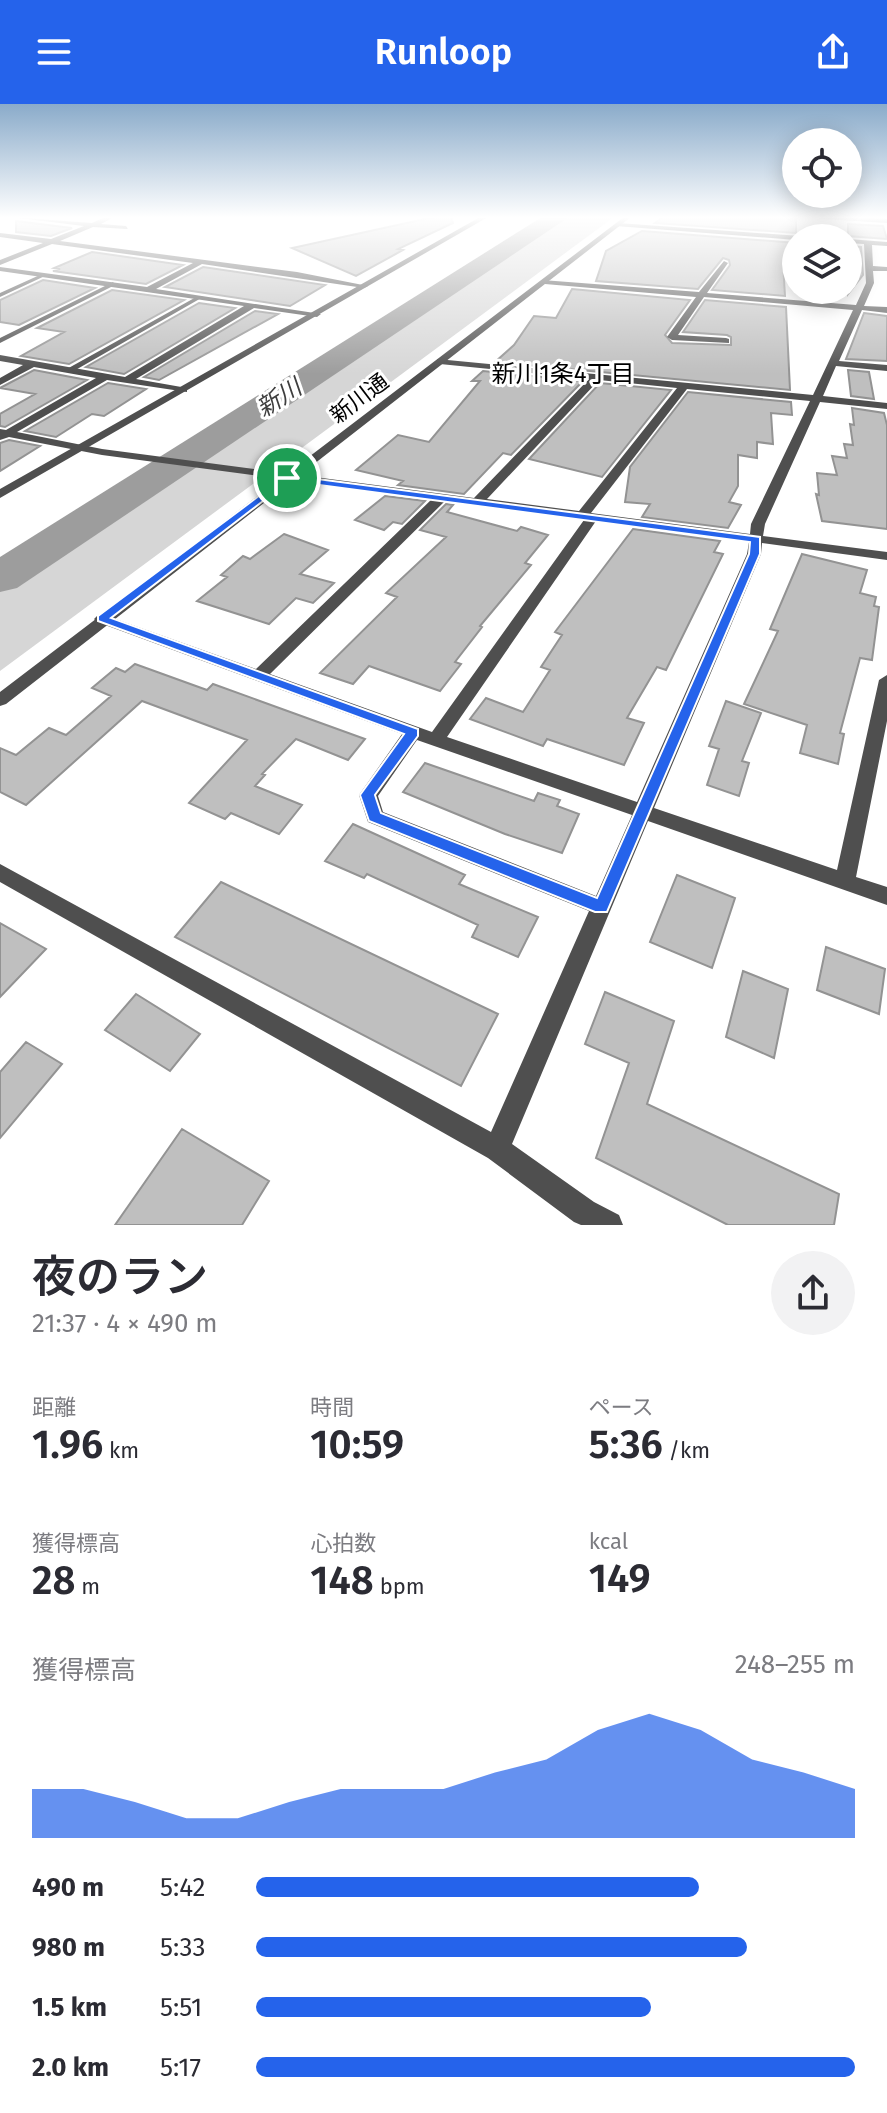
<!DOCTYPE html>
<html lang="ja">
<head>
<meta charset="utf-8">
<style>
	:root { --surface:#fff; --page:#f2f2f3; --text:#2b2b33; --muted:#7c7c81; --accent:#2563eb }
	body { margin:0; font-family:"Fira Sans","Noto Sans JP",sans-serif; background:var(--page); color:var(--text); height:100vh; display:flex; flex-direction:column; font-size:30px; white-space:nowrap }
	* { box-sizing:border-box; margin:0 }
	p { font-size:26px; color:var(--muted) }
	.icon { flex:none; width:44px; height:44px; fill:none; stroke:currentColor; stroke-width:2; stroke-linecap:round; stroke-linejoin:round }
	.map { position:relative; height:1121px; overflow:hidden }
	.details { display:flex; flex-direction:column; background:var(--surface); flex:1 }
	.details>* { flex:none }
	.controls { position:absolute; left:782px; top:24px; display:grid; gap:16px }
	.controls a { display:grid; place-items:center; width:80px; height:80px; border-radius:50%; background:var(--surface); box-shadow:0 4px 20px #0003; font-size:40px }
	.pin { position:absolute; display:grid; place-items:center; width:68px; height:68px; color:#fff; margin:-34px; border:4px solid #fff; border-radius:50%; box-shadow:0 2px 8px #0007 }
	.round { display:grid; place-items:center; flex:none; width:84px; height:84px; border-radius:42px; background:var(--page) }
	.head { display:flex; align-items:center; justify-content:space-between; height:136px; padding:0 32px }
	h1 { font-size:44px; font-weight:600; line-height:60px }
	.figures { display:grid; grid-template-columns:repeat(3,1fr); gap:12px; height:136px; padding:8px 32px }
	.figures div { display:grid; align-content:center }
	.figures b { font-size:40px; font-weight:600 }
	.figures small { font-size:22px; font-weight:400 }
	.figures p { font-size:22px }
	.chart { height:224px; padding:16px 32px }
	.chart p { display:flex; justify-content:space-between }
	.chart svg { width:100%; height:144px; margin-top:8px; fill:var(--accent); opacity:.7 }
	ul { padding:0 32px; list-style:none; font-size:26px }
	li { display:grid; grid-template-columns:128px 96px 1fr; align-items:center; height:60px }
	li i { height:20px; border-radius:10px; background:var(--accent) }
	header { display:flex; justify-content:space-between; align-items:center; height:104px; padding:0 32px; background:var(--accent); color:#fff; font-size:36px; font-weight:600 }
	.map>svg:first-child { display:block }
	.green { fill:#d6d6d6 }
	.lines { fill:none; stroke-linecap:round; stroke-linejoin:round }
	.river { fill:#9d9d9d; fill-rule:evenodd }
	.building { fill:#bfbfbf; stroke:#939393; stroke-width:2 }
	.service { fill:#4f4f4f; fill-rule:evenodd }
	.minor { fill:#4f4f4f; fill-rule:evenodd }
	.tertiary { fill:#4f4f4f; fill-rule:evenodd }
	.route { fill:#2563eb; stroke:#fff; stroke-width:2; fill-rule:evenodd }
	.labels { text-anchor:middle; stroke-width:6; stroke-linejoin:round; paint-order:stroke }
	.far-street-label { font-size:22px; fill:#000; stroke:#fff }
	.far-neighbourhood-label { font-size:24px; fill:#000; stroke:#fff }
	.far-water-label { font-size:24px; font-style:italic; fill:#3e3e3e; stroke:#fff }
</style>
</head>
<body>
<header><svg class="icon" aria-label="menu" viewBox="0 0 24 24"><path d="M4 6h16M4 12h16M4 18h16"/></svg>Runloop<svg class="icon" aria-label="share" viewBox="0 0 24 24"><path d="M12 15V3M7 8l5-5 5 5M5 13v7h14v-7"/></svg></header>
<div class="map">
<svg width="887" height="1121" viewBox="0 0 887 1121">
	<rect width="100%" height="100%" fill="#fff"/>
	<!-- green -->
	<path class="green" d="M564 113H614L0 567V484Z"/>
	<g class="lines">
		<!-- river -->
		<path class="river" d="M542 113H569L17 484 0 488V453Z"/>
	</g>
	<!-- building -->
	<path class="building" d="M434 113H451L453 119 398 145 403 146 356 172 292 144Z
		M663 113H796V129L655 119Z
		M16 117 72 124 51 132 16 128Z
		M848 120 883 122 887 135 848 132Z
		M642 127 796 139 795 159 783 160 785 192 712 186 730 161 729 156 723 154 698 185 596 177 606 147Z
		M848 142 861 143 863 171 848 190Z
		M92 148 183 161 146 180 53 167 60 165 54 164Z
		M203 163 325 181 290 202 165 183Z
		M43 176 95 184 19 221 0 218V196Z
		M572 185 690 196 665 231 672 239 731 241V233L727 231 683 228 705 196 786 203 790 286 495 258 514 241 534 212 556 214Z
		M112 186 184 196 69 260 21 252 64 228 37 224Z
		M199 199 235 204 124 270 86 263Z
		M255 207 278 210 159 276 144 273Z
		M864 209 887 212V257L846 255Z
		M34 266 87 276 5 323 0 322V310L35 290 0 284Z
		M848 266 869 268 874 295 851 292Z
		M483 267 583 277 511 351 503 349 464 390 398 381 403 377 356 366 398 331 429 338 480 277H472Z
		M108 279 146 285 104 312 92 310 56 333 25 327Z
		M600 279 671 286 602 373 529 355Z
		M688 288 791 298 792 311 771 309 773 340 757 338V354L738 351V382L729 398 741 401 728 424 642 413 650 400 625 398 630 363Z
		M852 304 884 309 887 321V425L822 417 816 390 819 391 817 369 837 371 832 352 847 354 844 340 853 341 850 320 854 321Z
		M9 336 40 342 0 367V339Z
		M385 392 425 397 402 420 393 418 384 426 355 416Z
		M446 400 453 401 447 408 517 427 521 423 548 431 525 459 531 461 480 522 482 523 455 558 461 560 440 587 369 562 353 580 320 569 397 493 386 489 446 433 420 426Z
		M633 425 720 437 714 448 723 450 666 566 657 563 627 614 644 619 624 661 547 635 543 642 470 615 486 594 523 608 550 566 541 563 562 531 555 528Z
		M284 430 328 446 300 470 334 479 313 499 296 494 269 520 197 497 227 473 221 471 243 452 250 455Z
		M802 450 867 466 860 489 876 493 874 502 879 503 872 556 860 554 840 629 844 630 838 660 800 649 807 621 744 600 778 527 770 525Z
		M135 560 207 586 213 580 365 635 348 656 296 635 262 670 265 671 255 682 302 701 279 730 231 709 225 715 189 699 247 636 142 597 26 701 0 688V644L16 651 49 624 66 631 111 592 92 584 116 564 125 568Z
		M726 597 761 609 742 657 749 659 739 692 707 681 719 645 709 642Z
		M425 659 534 697 538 689 560 696 557 702 579 710 562 749 505 730 403 688Z
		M353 720 465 771 459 780 538 813 518 853 472 833 478 821 367 770 364 774 325 757Z
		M677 771 735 794 712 864 650 838Z
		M221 778 498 910 461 982 175 833Z
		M0 819 46 845 0 893Z
		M826 843 885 865 879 910 817 886Z
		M743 867 788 885 774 954 726 933Z
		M605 888 674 917 647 1000 839 1090 834 1121H728L596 1054 629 959 585 940Z
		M136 890 200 930 170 967 105 926Z
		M26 938 62 960 0 1034V968Z
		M182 1025 269 1077 242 1121H115Z"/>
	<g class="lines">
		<!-- service -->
		<path class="service" d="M42 170 47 171 0 193V189Z
			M113 178 115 181 0 239V234Z
			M198 192 203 193 72 268 65 266Z"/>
		<!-- minor -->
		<path class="minor" d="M11 113 92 119 105 113H114L101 120 126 122 128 125 93 123 60 137 297 168 368 182 364 184 202 160 156 185 321 210 317 213 254 204 136 275 187 284V288L107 276 17 328 102 345 474 394 589 275 440 260 437 259V255L813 291 853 206 704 193 678 231 726 234 729 235V239L672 236 667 233 696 193 545 180 542 176 699 188 724 157 728 159 707 189 856 201 866 179 864 140 848 139V135L887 138V142L872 141 873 162 887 163V167H873L874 179 864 202 887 203V209L862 206 839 257 887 261V267L836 262 823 292 887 299V305L820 298 765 420 763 432 887 448V456L762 439 761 450 654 704 837 766 879 576 887 571V617L856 773 887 783V801L648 717 512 1040 594 1098 619 1111 623 1121H581L574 1118 488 1054 0 778V760L491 1028 589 807 368 718 359 691 402 630 97 518 94 515 97 512H107L256 565 432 395 102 351 9 333 0 336V325L6 326 96 274 34 263 0 281V274L23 261 0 257V251L125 273 244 202 0 167V163L147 183 193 159 52 140 0 161V156L43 139 0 133V129L51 135 84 122ZM599 276 677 284 579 407 487 395ZM687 285 810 297 751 420 750 430 591 409ZM445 397 584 416 432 628 270 570ZM596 417 749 438 747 450 637 698 447 633ZM417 636 632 711 596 792 383 708 378 692Z
			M822 113 887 115V119L825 115Z
			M618 119 800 132 804 134 796 136 616 122Z"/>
		<!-- tertiary -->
		<path class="tertiary" d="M480 113H488L0 394V385Z
			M624 113H631L6 600 0 602V588Z"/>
	</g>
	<!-- sky -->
	<linearGradient id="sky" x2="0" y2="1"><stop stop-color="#8aabca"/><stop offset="0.42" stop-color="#fff"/><stop offset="1" stop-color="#fff" stop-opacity="0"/></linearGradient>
	<rect width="887" height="270" fill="url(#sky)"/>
	<!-- route -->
	<path class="route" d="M287 371 760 433V450L607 808H595L369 717 360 691 404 630 98 517V512ZM289 377 750 438 749 450 597 794 381 709 375 691 418 632V625L111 514Z"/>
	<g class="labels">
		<!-- far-street labels -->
		<g class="far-street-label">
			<text transform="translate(359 294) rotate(-37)" y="8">新川通</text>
		</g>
		<!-- far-neighbourhood labels -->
		<g class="far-neighbourhood-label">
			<text x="563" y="278">新川1条4丁目</text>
		</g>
		<!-- far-water labels -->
		<g class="far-water-label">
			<text transform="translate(279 294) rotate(-33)" y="8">新川</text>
		</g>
	</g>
</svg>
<div class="controls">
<a><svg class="icon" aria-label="locate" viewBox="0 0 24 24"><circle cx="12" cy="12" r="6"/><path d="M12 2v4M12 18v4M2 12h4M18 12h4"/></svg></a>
<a><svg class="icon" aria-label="layers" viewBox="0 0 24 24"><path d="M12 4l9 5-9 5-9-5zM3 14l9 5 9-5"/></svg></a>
</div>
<div class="pin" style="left:287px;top:374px;background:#1e9e55"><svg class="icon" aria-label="arrive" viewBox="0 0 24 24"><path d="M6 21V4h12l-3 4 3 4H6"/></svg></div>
</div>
<section class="details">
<div class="head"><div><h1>夜のラン</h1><p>21:37 · 4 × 490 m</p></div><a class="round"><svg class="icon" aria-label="share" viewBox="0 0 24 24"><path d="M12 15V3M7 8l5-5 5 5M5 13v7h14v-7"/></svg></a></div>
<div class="figures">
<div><p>距離</p><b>1.96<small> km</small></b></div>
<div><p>時間</p><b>10:59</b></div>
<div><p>ペース</p><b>5:36<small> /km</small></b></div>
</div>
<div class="figures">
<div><p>獲得標高</p><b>28<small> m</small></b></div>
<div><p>心拍数</p><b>148<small> bpm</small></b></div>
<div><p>kcal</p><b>149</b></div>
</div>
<div class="chart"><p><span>獲得標高</span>248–255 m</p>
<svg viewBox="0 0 160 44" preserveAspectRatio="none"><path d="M0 44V29L10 29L20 33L30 38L40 38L50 33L60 29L70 29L80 29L90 24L100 20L110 11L120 6L130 11L140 20L150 24L160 29V44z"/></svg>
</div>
<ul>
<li><b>490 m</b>5:42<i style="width:74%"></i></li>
<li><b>980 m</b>5:33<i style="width:82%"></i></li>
<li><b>1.5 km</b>5:51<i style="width:66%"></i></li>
<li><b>2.0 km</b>5:17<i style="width:100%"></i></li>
</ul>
</section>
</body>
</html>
